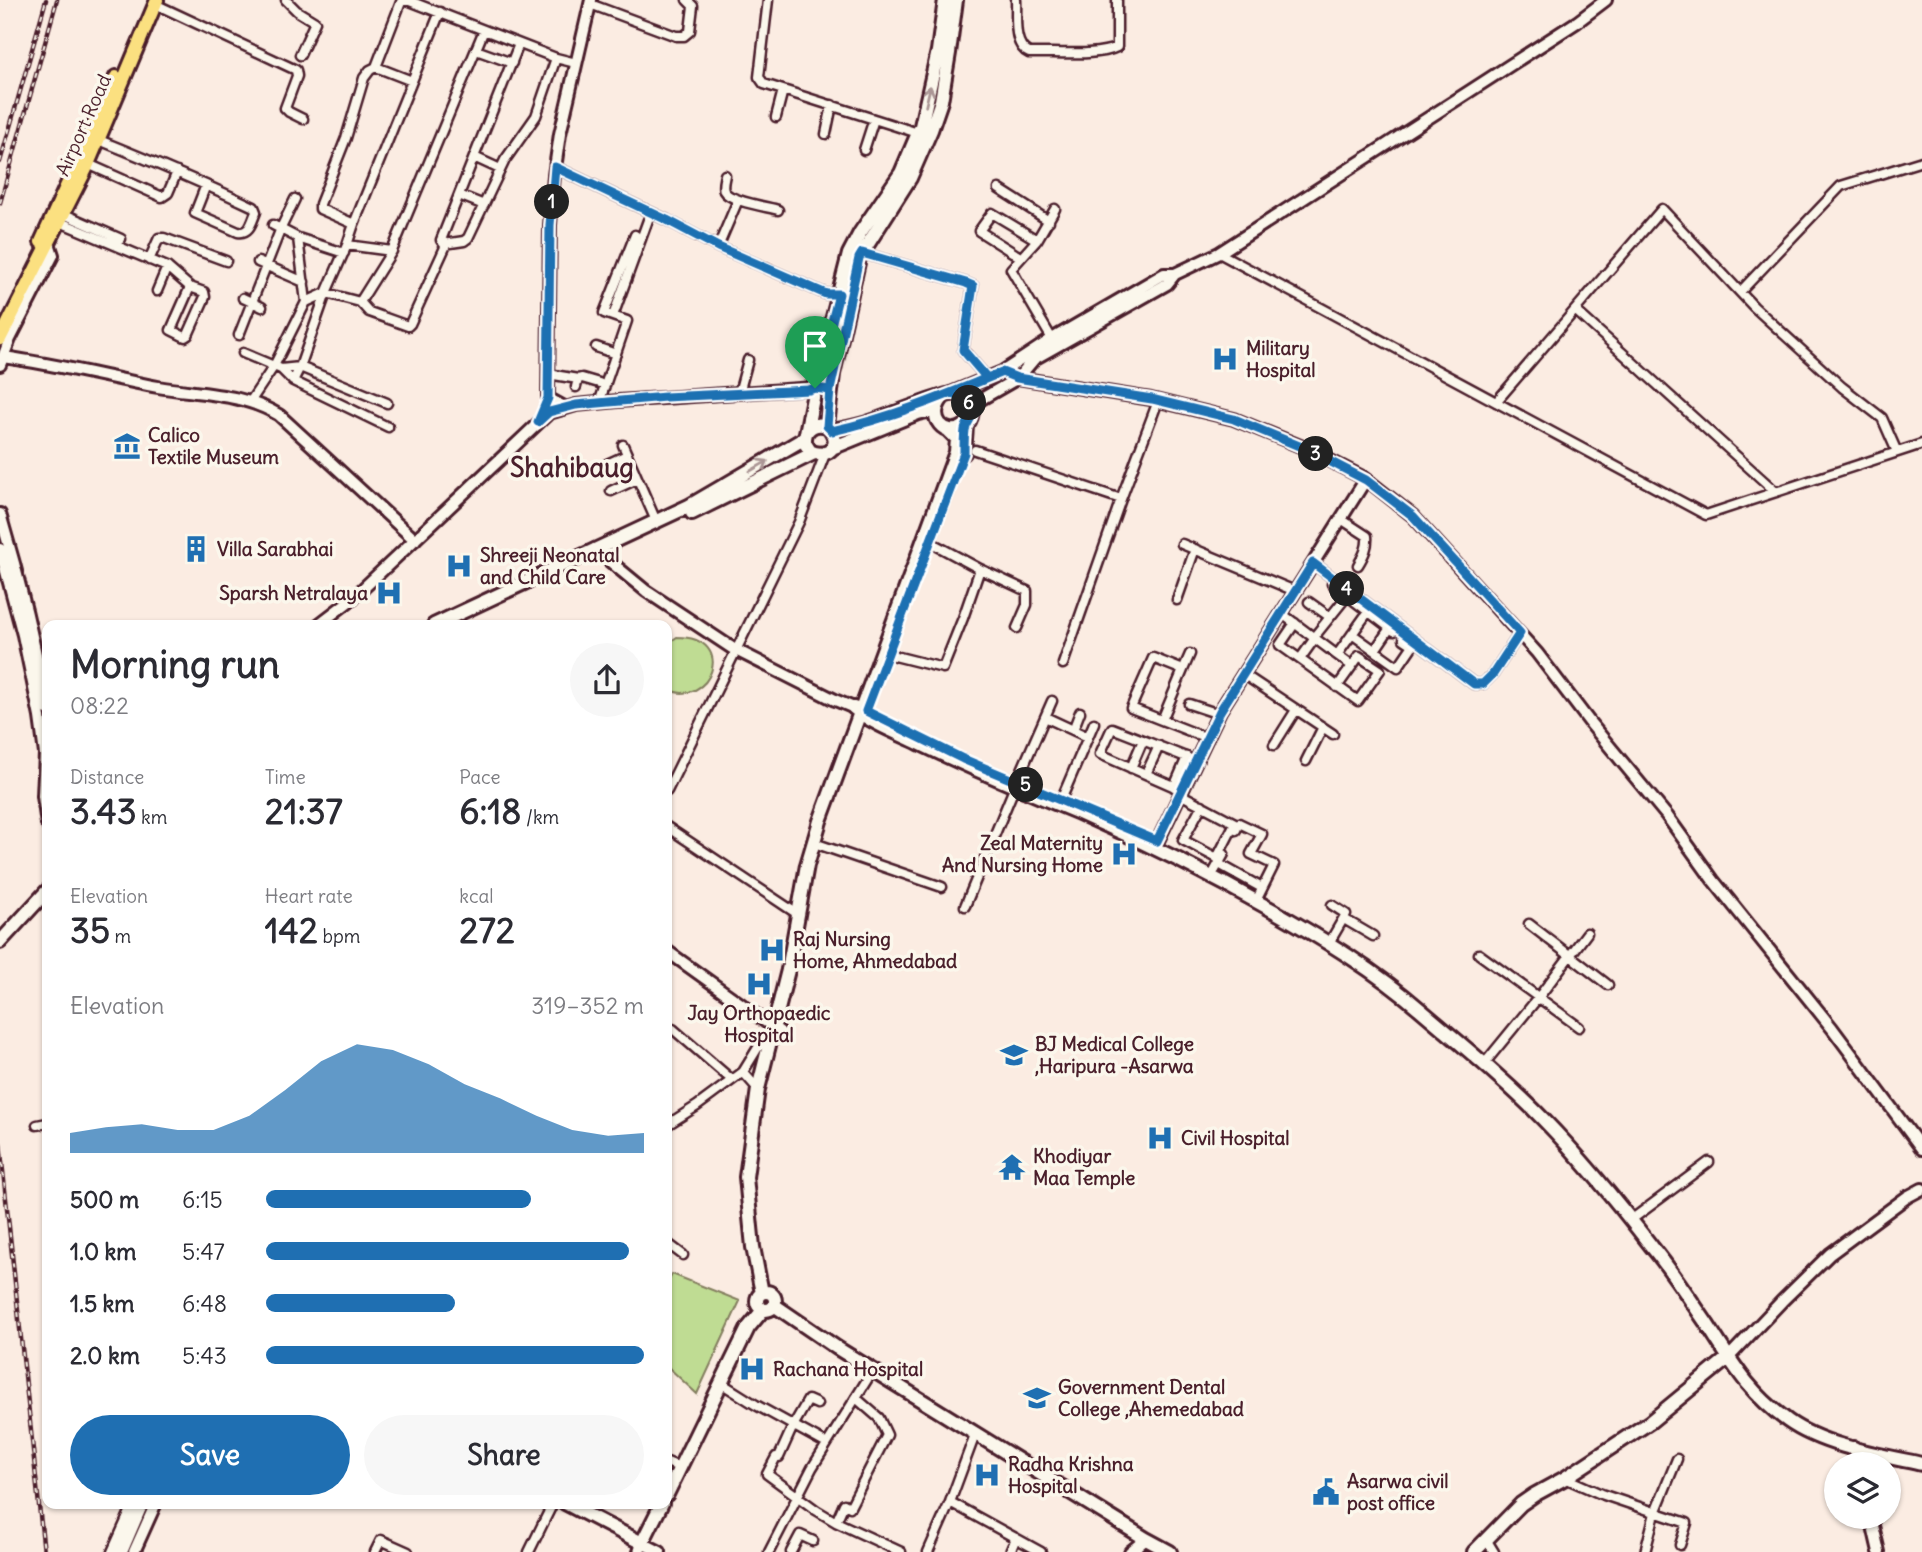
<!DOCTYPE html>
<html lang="en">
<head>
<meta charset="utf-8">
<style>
	:root { --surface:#fff; --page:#f7f7f7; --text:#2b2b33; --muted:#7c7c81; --accent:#1f6fb2 }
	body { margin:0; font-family:Delius,sans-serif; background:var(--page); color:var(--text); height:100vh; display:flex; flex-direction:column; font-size:26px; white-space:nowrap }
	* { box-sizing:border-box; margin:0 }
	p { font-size:23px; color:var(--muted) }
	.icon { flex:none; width:38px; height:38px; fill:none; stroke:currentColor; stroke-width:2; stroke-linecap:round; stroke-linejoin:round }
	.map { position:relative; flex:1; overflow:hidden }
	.details { position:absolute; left:42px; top:620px; width:630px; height:889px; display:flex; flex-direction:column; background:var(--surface); border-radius:14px; box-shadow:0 2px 5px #0004 }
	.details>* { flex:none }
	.buttons { position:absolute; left:1824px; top:1452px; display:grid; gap:14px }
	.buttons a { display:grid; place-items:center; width:77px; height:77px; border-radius:50%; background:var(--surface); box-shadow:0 2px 5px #0004; font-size:35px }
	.pin { position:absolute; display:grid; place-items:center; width:60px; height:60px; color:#fff; margin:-72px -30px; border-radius:50% 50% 50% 0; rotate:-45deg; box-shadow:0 0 7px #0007 }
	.pin .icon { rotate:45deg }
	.km { position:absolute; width:35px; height:35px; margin:-18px; border-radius:50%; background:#222; color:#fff; font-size:19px; line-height:35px; text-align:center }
	.round { display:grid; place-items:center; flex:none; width:74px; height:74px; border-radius:37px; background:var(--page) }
	.summary { display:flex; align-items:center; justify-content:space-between; height:119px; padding:0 28px }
	h1 { font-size:38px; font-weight:800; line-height:52px }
	.figures { display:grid; grid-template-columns:repeat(3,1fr); gap:10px; height:119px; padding:7px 28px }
	.figures div { display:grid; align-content:center }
	.figures b { font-size:35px; font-weight:800 }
	.figures small { font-size:19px; font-weight:400 }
	.figures p { font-size:19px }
	.chart { height:196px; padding:14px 28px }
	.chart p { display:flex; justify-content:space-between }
	.chart svg { width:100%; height:126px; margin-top:7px; fill:var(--accent); opacity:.7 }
	.cta { display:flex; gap:14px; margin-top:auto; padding:14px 28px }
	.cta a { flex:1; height:80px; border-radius:42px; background:var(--accent); color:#fff; font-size:28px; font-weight:800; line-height:80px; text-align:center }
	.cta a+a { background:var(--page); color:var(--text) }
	ul { padding:0 28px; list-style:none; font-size:23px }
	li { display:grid; grid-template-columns:112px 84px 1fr; align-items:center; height:52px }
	li i { height:18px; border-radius:9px; background:var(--accent) }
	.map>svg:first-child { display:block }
	.green { fill:#bfdc93; stroke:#847e5f; stroke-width:2 }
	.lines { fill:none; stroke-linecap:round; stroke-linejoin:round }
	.minor-casing { stroke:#4a1f2b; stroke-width:13 }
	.tertiary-casing { stroke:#4a1f2b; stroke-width:16 }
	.secondary-casing { stroke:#4a1f2b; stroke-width:18 }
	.primary-casing { stroke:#4a1f2b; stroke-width:18 }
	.minor { stroke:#fbf7ec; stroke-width:8 }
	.tertiary { stroke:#fbf7ec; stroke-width:10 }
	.secondary { stroke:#fbf7ec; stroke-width:12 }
	.primary { stroke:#fbe080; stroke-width:12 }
	.rail-casing { stroke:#4a1f2b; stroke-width:4.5 }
	.rail { stroke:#fbf7ec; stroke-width:2; stroke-dasharray:5; stroke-linecap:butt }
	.oneway { stroke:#ab9695 }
	.route-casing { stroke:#fff; stroke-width:14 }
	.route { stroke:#1f6fb2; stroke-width:9 }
	.labels { text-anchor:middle; stroke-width:7; stroke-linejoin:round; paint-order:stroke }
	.street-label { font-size:19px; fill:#4a1f2b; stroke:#fbf7ec }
	.poi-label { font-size:19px; font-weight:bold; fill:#4a1f2b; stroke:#fbf7ec; text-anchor:start }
	.district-label { font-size:26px; font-weight:bold; fill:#4a1f2b; stroke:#fbf7ec }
</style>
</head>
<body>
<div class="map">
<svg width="1922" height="1552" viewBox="0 0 1922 1552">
	<rect width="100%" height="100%" fill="#fbece2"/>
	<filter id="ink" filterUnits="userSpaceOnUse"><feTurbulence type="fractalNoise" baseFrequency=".0143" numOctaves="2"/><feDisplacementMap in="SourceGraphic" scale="14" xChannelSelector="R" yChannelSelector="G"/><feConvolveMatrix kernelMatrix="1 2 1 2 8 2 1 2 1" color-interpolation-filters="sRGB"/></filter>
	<g filter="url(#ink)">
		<!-- green -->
		<path class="green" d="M677 637C739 637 710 710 667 689V644Z
			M672 1274 740 1301 697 1394 667 1366V1284Z"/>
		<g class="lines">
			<defs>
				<path id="minor" d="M286 0 297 11 315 22 300 55
					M768 0 759 77 764 84 918 133
					M1016 0C1017 16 1012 45 1029 53 1052 52 1098 57 1117 47V0
					M155 4 296 70 297 76 285 108 289 112 303 119
					M590 4 676 36H684L690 31 693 6 687 0
					M519 44 441 240 444 244 464 241 468 238 505 160 536 116 556 58 576 63
					M476 50 512 63
					M376 67 412 81
					M776 117 783 90
					M826 134 832 105
					M99 140C151 161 203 183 254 207L256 212C252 221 250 234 238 232L195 213 206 185
					M864 150 874 119
					M474 157 500 169
					M88 164 162 197 168 193 177 172
					M555 167 667 220 718 247 826 294H839
					M725 175C724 180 722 186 724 191 729 201 768 207 778 210
					M999 189 1049 221
					M459 195 484 205
					M64 214 121 239
					M60 222 167 267 190 287 204 292 205 297 188 335 185 337 171 330 190 287
					M354 224 320 209V204L346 138 364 78 370 70 376 67 401 2 407 0 556 58
					M273 225 298 238 344 253
					M347 245 392 251
					M718 247 738 200
					M862 253 966 283 973 286 963 350 987 378
					M1219 253 1706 515 1922 444
					M1020 257 979 231 992 213 1037 240
					M149 260 159 238H164L226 261
					M258 262 304 282
					M157 291 167 267
					M1740 292 1841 186 1922 161
					M243 298 262 307
					M306 302 326 293 360 302 369 312 408 326 410 324 447 243
					M360 302 392 251 484 30
					M1575 310 1776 492
					M613 316 648 220
					M239 335 281 228 295 199
					M1052 339 1011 269 1037 240 1055 209
					M596 347 616 354
					M243 353 281 369 300 367 326 293 347 245 354 224 440 12
					M281 369 293 381 388 427
					M548 374 578 379 576 387
					M578 379 582 378 599 383
					M293 381 300 367 387 403
					M739 393 748 360
					M250 402 274 366 306 302 298 238
					M1496 402 1662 209 1754 307 1842 387 1882 418 1897 452
					M599 403 627 321 604 313 635 235
					M623 445 656 521
					M975 450 1121 499
					M594 470 627 455
					M611 491 637 479
					M1341 519 1367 536C1368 547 1364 555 1358 565
					M1182 544 1295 591
					M1313 563 1474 684H1483L1493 674 1520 633
					M980 569 1027 591V605L1017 628
					M1332 584 1394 631
					M1177 600 1195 549
					M1309 602 1330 617
					M1281 613 1337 655 1368 612
					M1295 623 1280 645 1358 701 1380 670 1359 656 1352 666
					M1352 634 1398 667 1413 645 1404 639
					M1314 637 1347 596
					M1375 650 1390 628
					M887 654 943 668 963 618 980 569 930 542
					M1300 659 1315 638
					M1063 664 1121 499 1158 401
					M1183 670 1190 654
					M1243 674 1333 734
					M1337 687 1352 666 1337 655
					M1189 704 1219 714
					M1045 717 1088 737
					M1162 720 1183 670 1153 658 1131 708 1207 738
					M1073 730 1080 712
					M1274 745 1296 710
					M1306 761 1323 727
					M1131 768 1143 740
					M1146 774 1159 746
					M1017 781 1052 701
					M1174 787 1187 757
					M1182 790 1100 754 1112 728 1196 761
					M667 791 799 522 825 454
					M1180 794 1235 823 1217 858 1183 840 1202 805
					M1061 800 1094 723
					M667 827 799 915
					M1236 830 1239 823 1262 834 1251 854 1274 865 1259 895
					M820 845 942 887
					M1219 864 1262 888
					M1215 870 1224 854
					M1332 905 1346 914 1332 938
					M965 906 1015 786
					M1344 919 1373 936
					M1529 924 1608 985
					M1479 954 1579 1027
					M673 1029 732 1080
					M1484 1064 1538 998 1587 933
					M743 1072 758 1089
					M37 1125 47 1123
					M667 1125 697 1106 743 1072 762 1041 770 1033
					M1631 1220 1709 1162
					M667 1243 683 1255
					M721 1383 756 1405 827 1444
					M817 1404 808 1400 793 1426 779 1457H776L767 1474 816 1510 836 1522 901 1552
					M667 1462 674 1465
					M1565 1478 1601 1494 1687 1523 1680 1545
					M950 1502 1041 1552
					M836 1522 844 1504 850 1507 887 1435 879 1418 856 1398
					M1486 1539 1494 1552
					M112 1552 134 1503
					M375 1552 381 1540 408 1552
					M529 1552 553 1503
					M769 1552 812 1468 870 1375
					M791 1552 800 1535 813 1541
					M928 1552 950 1502 976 1432
					M1010 1552 1016 1538
					M1645 1552 1655 1513 1677 1459"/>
				<path id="tertiary" d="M3 357C55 364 106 377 158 387 199 394 243 393 279 415L415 540
					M0 365 10 339 53 255 49 243 44 241
					M1002 372 1018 378 1151 399 1234 419 1305 448 1366 479 1413 516 1537 653 1591 724 1667 816 1713 880 1832 1028 1922 1149
					M951 393 1002 372 1052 339 1164 274H1175
					M971 405 1018 378 1034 359 1167 284 1175 274 1219 253 1577 22 1606 0
					M566 408 548 398 550 225 554 175 560 134 591 0
					M0 514C19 578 35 643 47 709
					M0 549 23 635 40 717 45 754 43 796 47 824
					M595 549 646 591 732 648 835 700 854 708
					M318 625 352 599 549 413 576 405 618 401 815 388 830 390
					M1155 847 1220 711 1366 479
					M667 951 780 1032
					M1728 1358 1782 1301 1830 1254 1907 1197 1922 1189
					M1854 1447 1858 1465
					M1871 1517 1879 1552
					M134 1552 156 1503
					M639 1552 642 1543 660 1552
					M1130 1552 1146 1539"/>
				<path id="secondary" d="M827 426 833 374 859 258 910 178 931 130 941 101 949 53 956 0
					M832 431C843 429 853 427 864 424 889 416 914 405 940 397 945 396 950 393 956 394 965 395 972 403 972 412 971 418 969 423 965 426 946 440 924 417 944 396
					M806 433C811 425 818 423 827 426 844 441 830 461 810 451L805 443V438L815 388 849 254 860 233 901 173 921 126 938 51 945 0
					M832 448 918 413 927 411 935 413 937 420
					M964 453 966 426
					M692 513 814 453
					M434 625 689 506 805 438
					M854 708C871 723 898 733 919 743 971 768 1025 791 1079 813 1145 842 1209 874 1272 910 1325 940 1376 971 1422 1011 1463 1046 1505 1080 1543 1119 1582 1159 1618 1203 1652 1247 1672 1271 1689 1298 1707 1324 1733 1364 1748 1392 1788 1421 1823 1446 1880 1455 1922 1464
					M0 942 47 891
					M757 1301a9 9 0 1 1 18 0a9 9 0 1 1-18 0Z
					M762 1293 753 1247 746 1177 758 1089 788 970 807 865 820 821 956 452 957 439 947 429
					M774 1305 837 1348 1146 1539 1170 1552
					M667 1494 748 1328 763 1310
					M565 1503 642 1543 662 1503
					M121 1552 142 1503
					M1474 1552 1521 1504 1534 1495 1565 1478 1650 1422 1728 1358"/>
				<path id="primary" d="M41 242 116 77
					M0 339 86 169 157 0"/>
			</defs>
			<!-- minor casing -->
			<use href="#minor" class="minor-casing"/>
			<!-- tertiary casing -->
			<use href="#tertiary" class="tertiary-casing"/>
			<!-- secondary casing -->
			<use href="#secondary" class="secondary-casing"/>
			<!-- primary casing -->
			<use href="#primary" class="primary-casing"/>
			<!-- minor -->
			<use href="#minor" class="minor"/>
			<!-- tertiary -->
			<use href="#tertiary" class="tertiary"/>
			<!-- secondary -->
			<use href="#secondary" class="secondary"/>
			<!-- primary -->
			<use href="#primary" class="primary"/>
			<defs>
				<path id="rail" d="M0 162 46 0
					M0 203 57 0
					M0 1143 44 1552"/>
			</defs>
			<!-- rail casing -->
			<use href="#rail" class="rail-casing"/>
			<!-- rail -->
			<use href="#rail" class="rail"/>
		</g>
		<!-- one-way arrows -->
		<defs><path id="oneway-shaft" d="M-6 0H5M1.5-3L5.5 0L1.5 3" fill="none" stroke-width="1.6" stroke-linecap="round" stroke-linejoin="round" transform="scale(1.75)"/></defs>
		<g class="oneway">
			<use href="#oneway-shaft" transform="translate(928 96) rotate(-77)"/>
			<use href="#oneway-shaft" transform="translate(759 466) rotate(-30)"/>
		</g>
	</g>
	<g class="lines" filter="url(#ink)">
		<defs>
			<path id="route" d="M815 388 809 390 665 397 576 405 549 412 538 422 548 398 550 225 555 167 667 220 718 247 826 294H839L815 388 830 390 827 426 832 431C891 418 947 395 1002 372L1017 378 1152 399 1234 419 1304 448 1366 480 1413 516 1520 633 1493 674 1483 684H1474L1313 563 1220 711 1157 841 963 759 866 711 964 453C964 446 964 438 965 430 966 424 971 420 972 414 973 401 962 393 950 394L987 378 963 350 973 286 966 283 862 253 859 258 830 390 815 388"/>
		</defs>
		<!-- route casing -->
		<use href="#route" class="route-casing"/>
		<!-- route -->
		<use href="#route" class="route"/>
	</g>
	<!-- icons -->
	<defs>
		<symbol id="hospital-bare" viewBox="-9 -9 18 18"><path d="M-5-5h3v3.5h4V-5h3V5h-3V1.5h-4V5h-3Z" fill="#1f6fb2" stroke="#fbf7ec" stroke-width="2.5" paint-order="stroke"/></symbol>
		<symbol id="museum-bare" viewBox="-9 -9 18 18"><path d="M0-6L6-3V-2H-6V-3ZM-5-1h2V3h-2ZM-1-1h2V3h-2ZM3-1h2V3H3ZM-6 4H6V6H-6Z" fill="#1f6fb2" stroke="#fbf7ec" stroke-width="2.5" paint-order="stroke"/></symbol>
		<symbol id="building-bare" viewBox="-9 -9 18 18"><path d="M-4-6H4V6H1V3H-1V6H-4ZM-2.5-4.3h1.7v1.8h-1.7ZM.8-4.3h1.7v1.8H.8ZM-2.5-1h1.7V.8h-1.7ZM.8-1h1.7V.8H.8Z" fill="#1f6fb2" stroke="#fbf7ec" stroke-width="2.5" paint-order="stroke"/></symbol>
		<symbol id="university-bare" viewBox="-9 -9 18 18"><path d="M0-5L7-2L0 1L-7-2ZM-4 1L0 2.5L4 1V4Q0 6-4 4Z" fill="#1f6fb2" stroke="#fbf7ec" stroke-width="2.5" paint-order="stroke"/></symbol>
		<symbol id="temple-bare" viewBox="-9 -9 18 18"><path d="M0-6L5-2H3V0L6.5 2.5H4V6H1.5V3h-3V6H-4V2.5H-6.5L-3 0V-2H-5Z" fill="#1f6fb2" stroke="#fbf7ec" stroke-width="2.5" paint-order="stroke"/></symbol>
		<symbol id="civic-bare" viewBox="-9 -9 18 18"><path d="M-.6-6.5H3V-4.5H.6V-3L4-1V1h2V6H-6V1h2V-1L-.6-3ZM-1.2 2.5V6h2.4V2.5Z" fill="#1f6fb2" stroke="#fbf7ec" stroke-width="2.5" paint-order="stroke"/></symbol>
	</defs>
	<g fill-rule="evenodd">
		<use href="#hospital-bare" x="1206" y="340" width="38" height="38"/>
		<use href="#museum-bare" x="108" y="427" width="38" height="38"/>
		<use href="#building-bare" x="177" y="530" width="38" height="38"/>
		<use href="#hospital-bare" x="440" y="547" width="38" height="38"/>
		<use href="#hospital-bare" x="370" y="574" width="38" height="38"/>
		<use href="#hospital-bare" x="1105" y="835" width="38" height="38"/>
		<use href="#hospital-bare" x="753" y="931" width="38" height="38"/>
		<use href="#hospital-bare" x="740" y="965" width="38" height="38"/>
		<use href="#university-bare" x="995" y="1036" width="38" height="38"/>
		<use href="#hospital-bare" x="1141" y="1119" width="38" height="38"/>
		<use href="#temple-bare" x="993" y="1148" width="38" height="38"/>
		<use href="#hospital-bare" x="733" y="1350" width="38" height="38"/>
		<use href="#university-bare" x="1018" y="1379" width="38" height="38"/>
		<use href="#hospital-bare" x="968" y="1456" width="38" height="38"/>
		<use href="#civic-bare" x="1307" y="1473" width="38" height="38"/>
	</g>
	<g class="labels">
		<!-- street labels -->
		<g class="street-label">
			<text transform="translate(83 125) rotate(-66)" y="7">Airport Road</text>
		</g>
		<!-- poi labels -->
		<g class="poi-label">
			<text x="1246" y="355">Military<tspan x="1246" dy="22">Hospital</tspan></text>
			<text x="148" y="442">Calico<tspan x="148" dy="22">Textile Museum</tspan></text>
			<text x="217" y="556">Villa Sarabhai</text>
			<text x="480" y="562">Shreeji Neonatal<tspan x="480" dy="22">and Child Care</tspan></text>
			<text x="368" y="600" text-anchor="end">Sparsh Netralaya</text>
			<text x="1103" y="850" text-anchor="end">Zeal Maternity<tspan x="1103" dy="22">And Nursing Home</tspan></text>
			<text x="793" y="946">Raj Nursing<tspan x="793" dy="22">Home, Ahmedabad</tspan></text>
			<text x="759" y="1020" text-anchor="middle">Jay Orthopaedic<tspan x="759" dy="22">Hospital</tspan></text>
			<text x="1035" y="1051">BJ Medical College<tspan x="1035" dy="22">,Haripura -Asarwa</tspan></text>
			<text x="1181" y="1145">Civil Hospital</text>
			<text x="1033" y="1163">Khodiyar<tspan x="1033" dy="22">Maa Temple</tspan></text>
			<text x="773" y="1376">Rachana Hospital</text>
			<text x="1058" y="1394">Government Dental<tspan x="1058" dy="22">College ,Ahemedabad</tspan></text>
			<text x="1008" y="1471">Radha Krishna<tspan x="1008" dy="22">Hospital</tspan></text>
			<text x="1347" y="1488">Asarwa civil<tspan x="1347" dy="22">post office</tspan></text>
		</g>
		<!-- district labels -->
		<g class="district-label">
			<text x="572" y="477">Shahibaug</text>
		</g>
	</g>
</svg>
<div class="buttons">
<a><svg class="icon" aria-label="layers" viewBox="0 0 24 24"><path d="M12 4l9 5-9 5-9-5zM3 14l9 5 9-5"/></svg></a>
</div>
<div class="pin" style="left:815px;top:388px;background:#1e9e55"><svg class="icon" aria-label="arrive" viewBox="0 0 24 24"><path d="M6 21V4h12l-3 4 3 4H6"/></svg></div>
<b class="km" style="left:552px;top:202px">1</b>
<b class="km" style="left:1316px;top:454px">3</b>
<b class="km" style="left:1347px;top:589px">4</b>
<b class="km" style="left:1026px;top:785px">5</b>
<b class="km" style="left:969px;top:403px">6</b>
<section class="details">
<div class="summary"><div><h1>Morning run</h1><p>08:22</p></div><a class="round"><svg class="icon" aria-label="share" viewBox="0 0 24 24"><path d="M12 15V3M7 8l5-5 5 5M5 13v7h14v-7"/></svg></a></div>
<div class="figures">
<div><p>Distance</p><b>3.43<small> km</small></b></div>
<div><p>Time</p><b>21:37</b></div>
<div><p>Pace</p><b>6:18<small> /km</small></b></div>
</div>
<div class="figures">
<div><p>Elevation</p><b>35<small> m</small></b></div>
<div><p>Heart rate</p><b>142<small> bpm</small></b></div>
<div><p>kcal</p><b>272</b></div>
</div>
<div class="chart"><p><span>Elevation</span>319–352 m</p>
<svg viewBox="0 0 160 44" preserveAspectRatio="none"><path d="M0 44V37L10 35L20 34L30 36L40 36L50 31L60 22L70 12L80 6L90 8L100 13L110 20L120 25L130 31L140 36L150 38L160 37V44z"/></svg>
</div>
<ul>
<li><b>500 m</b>6:15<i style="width:70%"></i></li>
<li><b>1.0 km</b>5:47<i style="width:96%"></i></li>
<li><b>1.5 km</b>6:48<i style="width:50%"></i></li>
<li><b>2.0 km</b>5:43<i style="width:100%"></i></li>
</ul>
<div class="cta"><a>Save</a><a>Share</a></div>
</section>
</div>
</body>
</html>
